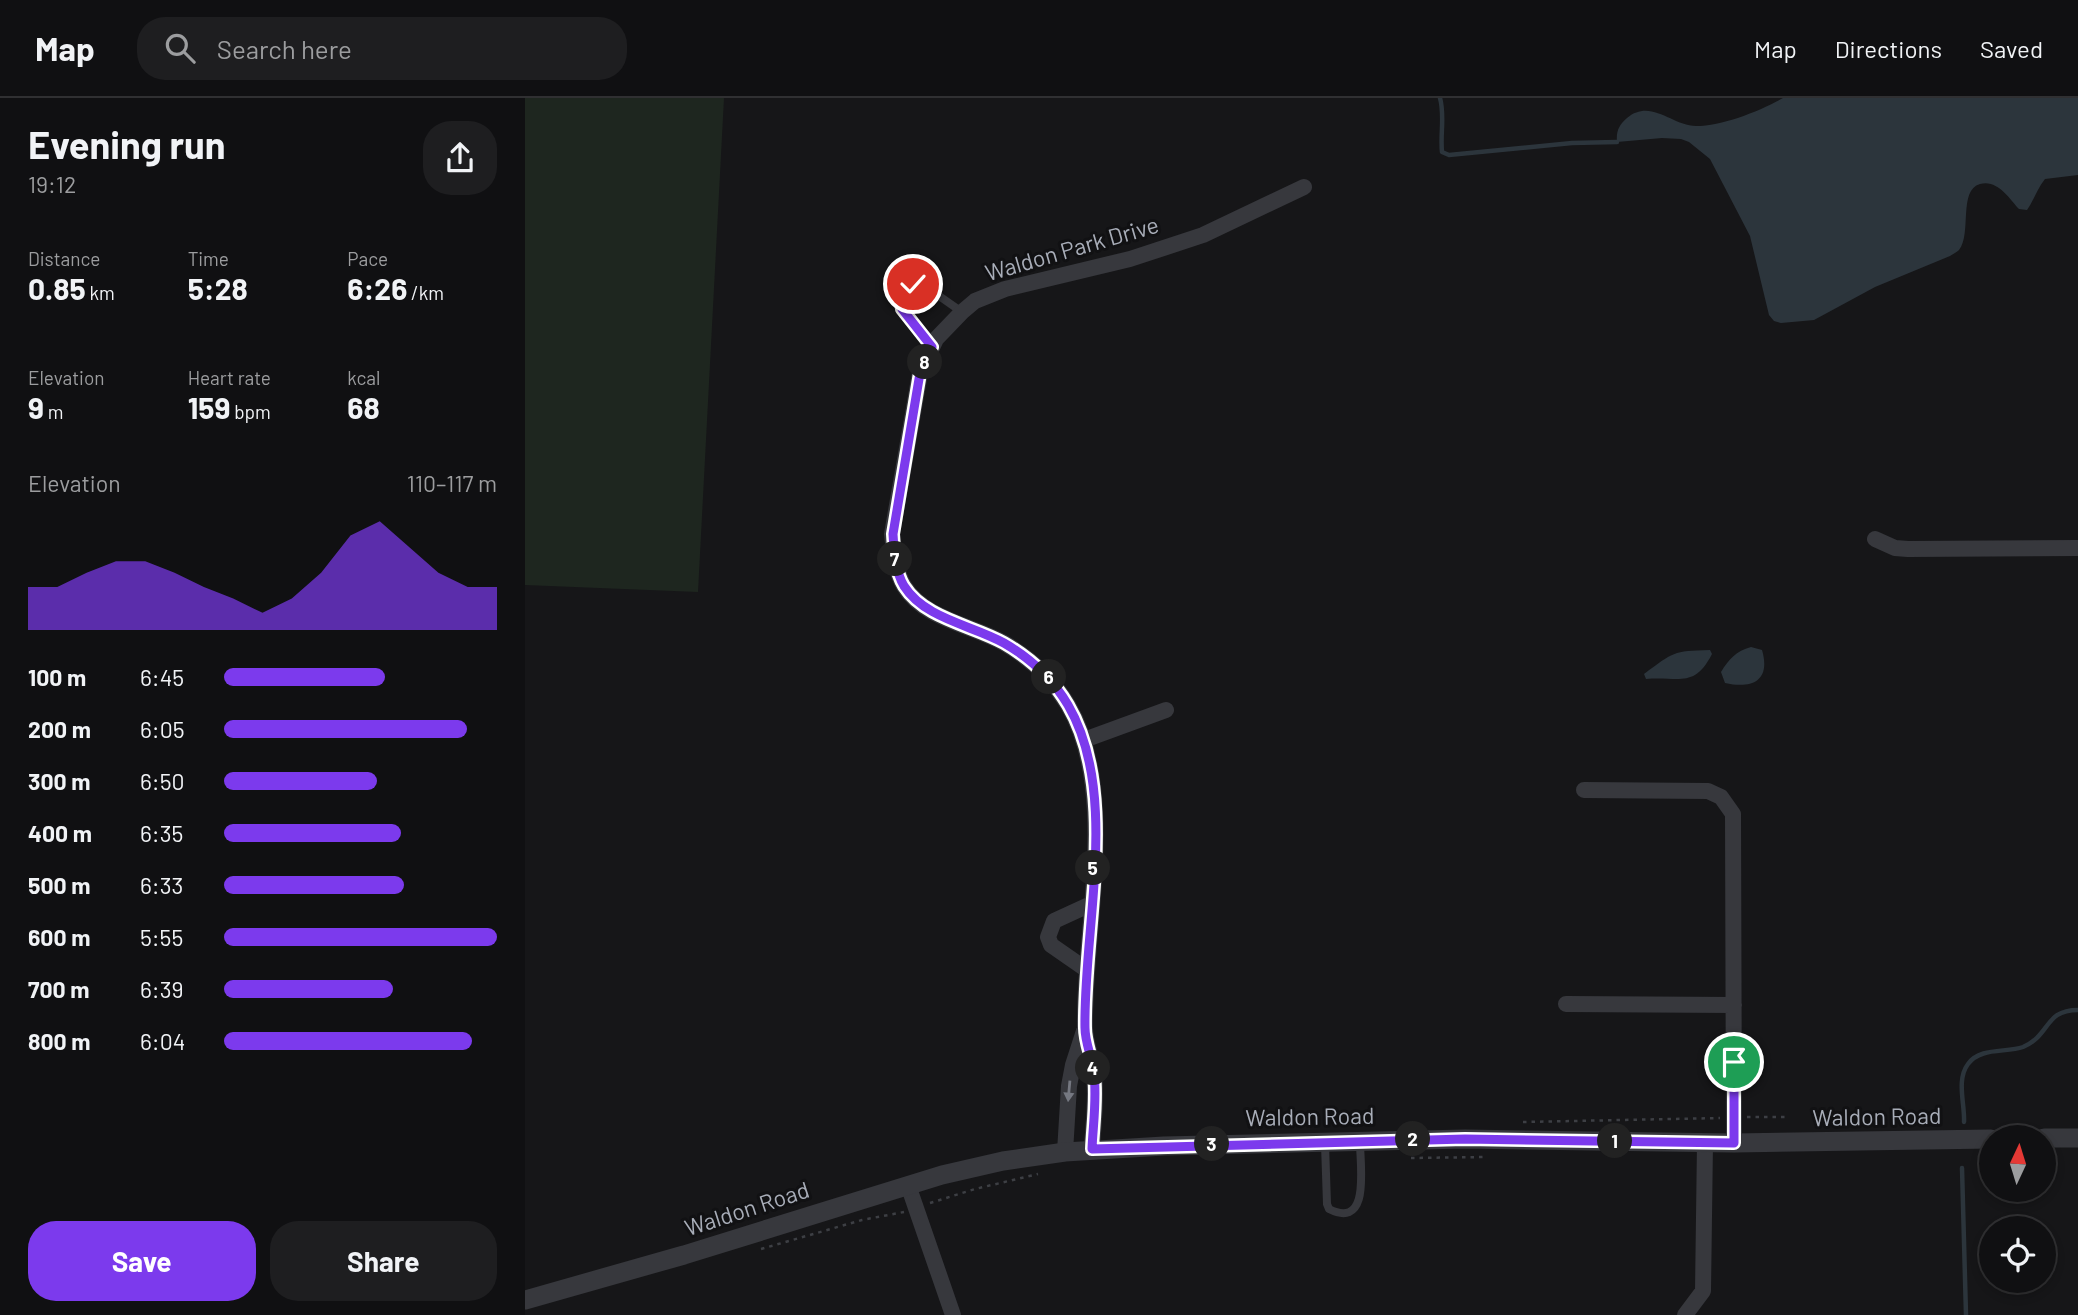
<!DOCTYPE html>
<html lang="en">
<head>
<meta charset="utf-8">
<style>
	:root { --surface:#101012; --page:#1e1e20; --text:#f1f3f6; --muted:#9c9d9f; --line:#303032; --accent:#7c3aed }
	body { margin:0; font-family:Barlow,sans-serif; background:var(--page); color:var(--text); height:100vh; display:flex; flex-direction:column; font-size:26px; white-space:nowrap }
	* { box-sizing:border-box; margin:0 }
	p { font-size:23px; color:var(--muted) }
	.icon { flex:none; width:38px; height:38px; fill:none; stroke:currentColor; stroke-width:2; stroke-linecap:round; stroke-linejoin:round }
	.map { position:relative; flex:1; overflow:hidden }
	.sheet { display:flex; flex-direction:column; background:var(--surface); width:525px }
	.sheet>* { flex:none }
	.needle { width:46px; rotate:4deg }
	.controls { position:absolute; left:1454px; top:1027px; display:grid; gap:14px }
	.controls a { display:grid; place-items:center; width:77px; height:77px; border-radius:50%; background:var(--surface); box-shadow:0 4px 10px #0003,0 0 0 2px var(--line); font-size:35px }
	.pin { position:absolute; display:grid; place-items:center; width:60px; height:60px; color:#fff; margin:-30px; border:4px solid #fff; border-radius:50%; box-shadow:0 2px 7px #0007 }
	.km { position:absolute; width:35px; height:35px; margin:-18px; border-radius:50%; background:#222; color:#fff; font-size:19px; line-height:35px; text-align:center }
	.round { display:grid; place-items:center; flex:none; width:74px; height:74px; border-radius:28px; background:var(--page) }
	.summary { display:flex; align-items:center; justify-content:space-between; height:119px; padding:0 28px }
	h1 { font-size:38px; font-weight:700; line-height:52px }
	.metrics { display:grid; grid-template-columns:repeat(3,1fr); gap:10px; height:119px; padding:7px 28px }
	.metrics div { display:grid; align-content:center }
	.metrics b { font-size:30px; font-weight:700 }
	.metrics small { font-size:19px; font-weight:400 }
	.metrics p { font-size:19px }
	.chart { height:196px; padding:14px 28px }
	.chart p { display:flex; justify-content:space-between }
	.chart svg { width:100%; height:126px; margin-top:7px; fill:var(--accent); opacity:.7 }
	.button { display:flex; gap:14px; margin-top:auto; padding:14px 28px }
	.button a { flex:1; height:80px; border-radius:28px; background:var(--accent); color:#fff; font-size:28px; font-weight:700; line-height:80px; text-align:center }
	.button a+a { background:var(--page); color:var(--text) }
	ul { padding:0 28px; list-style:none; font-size:23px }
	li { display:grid; grid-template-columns:112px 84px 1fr; align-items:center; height:52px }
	li i { height:18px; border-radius:9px; background:var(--accent) }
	header { display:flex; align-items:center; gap:42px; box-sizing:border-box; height:98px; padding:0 35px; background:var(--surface); border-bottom:2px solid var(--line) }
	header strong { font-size:33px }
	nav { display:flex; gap:38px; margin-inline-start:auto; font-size:24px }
	.search { width:490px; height:63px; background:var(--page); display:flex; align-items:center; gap:18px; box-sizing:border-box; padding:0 24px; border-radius:28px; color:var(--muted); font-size:26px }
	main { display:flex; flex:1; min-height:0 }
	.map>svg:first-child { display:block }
	.green { fill:#1e261f }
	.water { fill:#2c353c }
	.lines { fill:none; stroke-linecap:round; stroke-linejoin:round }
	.stream { stroke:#2c353c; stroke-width:4.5 }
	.path { stroke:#3d3f44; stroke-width:2.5; stroke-dasharray:3.5 5; stroke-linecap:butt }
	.service { stroke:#37383d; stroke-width:8 }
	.minor { stroke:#37383d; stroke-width:16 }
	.tertiary { stroke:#37383d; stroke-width:19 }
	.oneway { fill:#757881 }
	.route-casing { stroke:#fff; stroke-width:14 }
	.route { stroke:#7c3aed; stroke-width:9 }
	.labels { text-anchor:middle; stroke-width:6; stroke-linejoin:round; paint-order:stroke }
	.street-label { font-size:23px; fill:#a8adb8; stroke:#111113 }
</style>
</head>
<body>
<header>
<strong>Map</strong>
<div class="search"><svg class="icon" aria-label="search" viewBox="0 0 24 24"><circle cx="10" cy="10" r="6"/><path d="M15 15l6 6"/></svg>Search here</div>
<nav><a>Map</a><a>Directions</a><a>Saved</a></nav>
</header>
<main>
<section class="sheet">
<div class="summary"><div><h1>Evening run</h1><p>19:12</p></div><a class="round"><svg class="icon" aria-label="share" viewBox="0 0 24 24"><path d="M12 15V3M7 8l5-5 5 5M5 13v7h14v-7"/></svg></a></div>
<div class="metrics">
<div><p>Distance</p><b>0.85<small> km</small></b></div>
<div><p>Time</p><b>5:28</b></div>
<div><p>Pace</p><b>6:26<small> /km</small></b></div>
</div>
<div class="metrics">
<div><p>Elevation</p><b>9<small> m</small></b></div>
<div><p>Heart rate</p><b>159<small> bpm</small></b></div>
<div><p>kcal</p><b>68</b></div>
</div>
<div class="chart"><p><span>Elevation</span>110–117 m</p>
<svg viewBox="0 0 160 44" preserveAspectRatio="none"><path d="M0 44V29L10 29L20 24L30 20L40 20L50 24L60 29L70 33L80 38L90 33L100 24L110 11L120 6L130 15L140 24L150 29L160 29V44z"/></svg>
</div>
<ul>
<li><b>100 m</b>6:45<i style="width:59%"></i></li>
<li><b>200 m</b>6:05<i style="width:89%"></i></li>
<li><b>300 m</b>6:50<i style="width:56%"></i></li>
<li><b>400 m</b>6:35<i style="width:65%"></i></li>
<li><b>500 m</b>6:33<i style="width:66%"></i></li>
<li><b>600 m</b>5:55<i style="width:100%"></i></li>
<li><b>700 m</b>6:39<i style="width:62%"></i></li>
<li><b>800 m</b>6:04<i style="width:91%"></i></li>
</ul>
<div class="button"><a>Save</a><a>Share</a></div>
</section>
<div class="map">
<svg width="1553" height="1217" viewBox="0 0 1553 1217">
	<rect width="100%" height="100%" fill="#161618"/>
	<!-- green -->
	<path class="green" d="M0 0H199L173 494 0 487Z"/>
	<!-- water -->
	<path class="water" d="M1258 0H1553V77L1520 81C1512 91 1509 102 1502 112L1494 111C1484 100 1472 81 1455 86 1433 92 1447 136 1434 152 1432 154 1428 156 1425 158L1350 189 1289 222 1256 225 1249 223 1244 217 1225 138 1185 61 1164 44 1156 41 1137 40 1092 44C1091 33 1094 27 1102 20 1126 0 1147 28 1171 28 1197 28 1235 13 1258 0Z
		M1226 549 1237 552C1246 583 1227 591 1200 585L1196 574C1204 561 1211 553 1226 549Z
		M1185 552 1187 556C1169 591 1154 578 1121 581L1119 576C1149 554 1147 553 1185 552Z"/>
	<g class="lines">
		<!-- stream -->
		<path class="stream" d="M915 0C920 18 915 36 917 54L924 57 1047 45 1092 44
			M1439 1024C1440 1006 1431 982 1443 966 1455 949 1481 955 1498 949 1526 937 1519 912 1553 912
			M1437 1070 1441 1217"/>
		<!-- path -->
		<path class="path" d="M1222 1019H1261
			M998 1024 1195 1020
			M886 1060 960 1059
			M405 1105 450 1091 513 1076
			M236 1151 337 1122 379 1114"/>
		<!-- service -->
		<path class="service" d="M407 249 377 211 375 196 388 186 407 193 437 214
			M800 1046 802 1106 804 1111C846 1132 835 1068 835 1044"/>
		<!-- minor -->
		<path class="minor" d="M1350 441 1370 450 1383 451 1553 450
			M559 642 641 612
			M1059 692 1183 693 1196 699 1208 716 1209 1045
			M562 872 526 847 523 839 529 823 566 806
			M1041 906 1209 907
			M567 1051C568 1027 572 1001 569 977 568 961 560 946 560 930 558 832 594 694 543 607 527 580 505 560 479 545 447 527 399 521 379 488 370 473 369 453 367 436L395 275 411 241 437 214 450 203 480 191 605 161 678 137 779 89
			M540 1054 544 988 548 967 559 933
			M383 1087 428 1217
			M1160 1217 1178 1193 1180 1045"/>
		<!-- tertiary -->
		<path class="tertiary" d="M1519 1040H1553
			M0 1202 159 1157 417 1077 478 1063 540 1054 639 1048 940 1041 1209 1045 1466 1041"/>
	</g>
	<!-- one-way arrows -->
	<defs><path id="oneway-solid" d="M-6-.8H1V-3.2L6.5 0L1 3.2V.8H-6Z" transform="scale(1.75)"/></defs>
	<use class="oneway" href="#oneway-solid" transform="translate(544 993) rotate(95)"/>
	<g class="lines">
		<defs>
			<path id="route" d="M388 186 375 196 377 211 407 249 395 275 368 436C369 453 370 473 379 488 400 521 447 527 479 545 505 560 527 580 543 607 595 696 558 830 560 930 560 946 568 961 569 977 572 1001 568 1027 567 1051L940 1041 1209 1045V964"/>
		</defs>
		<!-- route casing -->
		<use href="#route" class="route-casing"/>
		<!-- route -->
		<use href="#route" class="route"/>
	</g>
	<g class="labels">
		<!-- street labels -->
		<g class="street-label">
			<text transform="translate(547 151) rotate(-16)" y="8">Waldon Park Drive</text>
			<text transform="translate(785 1019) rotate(-1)" y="8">Waldon Road</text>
			<text transform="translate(1352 1019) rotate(-1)" y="8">Waldon Road</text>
			<text transform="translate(222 1111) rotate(-18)" y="8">Waldon Road</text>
		</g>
	</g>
</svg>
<div class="controls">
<a><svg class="needle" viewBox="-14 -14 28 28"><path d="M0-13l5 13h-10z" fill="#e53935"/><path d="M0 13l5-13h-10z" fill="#9c9d9f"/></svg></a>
<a><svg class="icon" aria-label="locate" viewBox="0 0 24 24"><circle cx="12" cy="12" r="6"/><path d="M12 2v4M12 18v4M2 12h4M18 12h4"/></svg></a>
</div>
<div class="pin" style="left:1209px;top:964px;background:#1e9e55"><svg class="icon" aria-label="arrive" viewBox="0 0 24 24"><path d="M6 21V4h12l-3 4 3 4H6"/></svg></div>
<div class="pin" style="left:388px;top:186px;background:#d93025"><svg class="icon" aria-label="check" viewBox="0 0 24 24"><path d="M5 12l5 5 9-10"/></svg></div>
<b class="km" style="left:1090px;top:1043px">1</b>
<b class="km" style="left:888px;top:1041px">2</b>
<b class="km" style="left:687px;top:1046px">3</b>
<b class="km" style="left:568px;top:970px">4</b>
<b class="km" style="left:568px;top:770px">5</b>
<b class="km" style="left:524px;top:579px">6</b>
<b class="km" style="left:370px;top:461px">7</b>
<b class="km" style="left:400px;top:264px">8</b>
</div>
</main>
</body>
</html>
